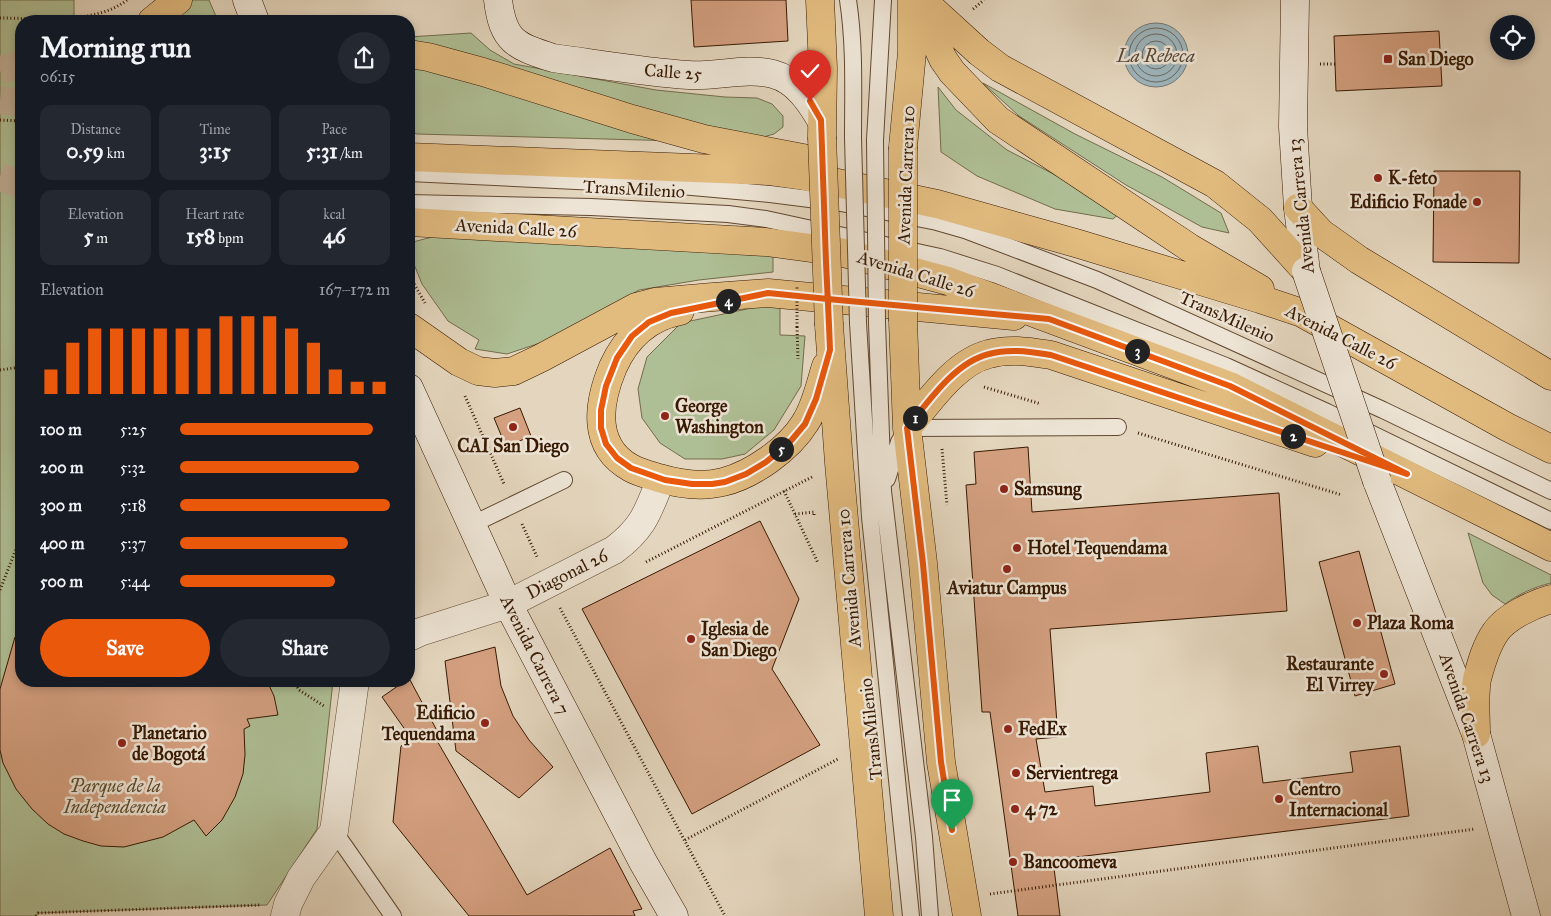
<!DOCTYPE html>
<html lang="en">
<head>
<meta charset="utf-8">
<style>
	:root { --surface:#171b24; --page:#242831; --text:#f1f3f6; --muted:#9ea1a6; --accent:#ea580c }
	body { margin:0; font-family:"IM FELL Great Primer",serif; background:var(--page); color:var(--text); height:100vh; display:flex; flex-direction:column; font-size:19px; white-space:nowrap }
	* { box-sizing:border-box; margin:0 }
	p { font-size:16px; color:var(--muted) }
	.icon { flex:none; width:28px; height:28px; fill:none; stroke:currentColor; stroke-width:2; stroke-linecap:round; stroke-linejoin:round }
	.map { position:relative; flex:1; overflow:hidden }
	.drawer { position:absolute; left:15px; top:15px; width:400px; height:672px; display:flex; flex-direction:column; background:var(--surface); border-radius:20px; box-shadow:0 2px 8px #0003 }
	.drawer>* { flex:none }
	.controls { position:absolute; left:1490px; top:15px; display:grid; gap:10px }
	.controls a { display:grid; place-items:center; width:45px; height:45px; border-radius:50%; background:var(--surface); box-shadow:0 2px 8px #0003; font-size:25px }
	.pin { position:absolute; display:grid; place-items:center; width:42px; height:42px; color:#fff; margin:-51px -21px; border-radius:50% 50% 50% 0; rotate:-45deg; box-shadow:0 0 5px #0007 }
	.pin .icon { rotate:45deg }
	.km { position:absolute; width:25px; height:25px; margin:-12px; border-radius:50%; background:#222; color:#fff; font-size:14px; line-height:25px; text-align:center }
	.round { display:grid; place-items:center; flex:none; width:52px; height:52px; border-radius:26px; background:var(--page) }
	.headline { display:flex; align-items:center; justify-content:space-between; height:85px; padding:0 25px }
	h1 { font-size:28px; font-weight:700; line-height:38px }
	.figures { display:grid; grid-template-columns:repeat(3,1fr); gap:8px; height:85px; padding:5px 25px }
	.figures div { display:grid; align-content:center; border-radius:12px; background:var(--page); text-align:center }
	.figures b { font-size:21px; font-weight:700 }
	.figures small { font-size:14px; font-weight:400 }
	.figures p { font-size:14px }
	.chart { height:140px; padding:10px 25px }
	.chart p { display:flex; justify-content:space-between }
	.chart svg { width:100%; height:90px; margin-top:5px; stroke:var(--accent); stroke-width:6 }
	.action { display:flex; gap:10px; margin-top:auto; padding:10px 25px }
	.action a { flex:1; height:58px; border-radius:30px; background:var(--accent); color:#fff; font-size:20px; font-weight:700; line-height:58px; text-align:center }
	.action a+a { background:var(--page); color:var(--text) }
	ul { padding:0 25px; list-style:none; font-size:16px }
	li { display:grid; grid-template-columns:80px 60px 1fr; align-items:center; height:38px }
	li i { height:12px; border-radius:6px; background:var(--accent) }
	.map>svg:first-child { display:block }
	.green { fill:#afbf95; stroke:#736c4c }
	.water { fill:#9db6be; stroke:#747773 }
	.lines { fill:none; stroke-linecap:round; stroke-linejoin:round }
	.shore { stroke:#6a6860; stroke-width:1 }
	.building { fill:#d4a080; stroke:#371902 }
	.primary-tunnel { stroke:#c1b098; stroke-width:28; stroke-dasharray:28 14; stroke-linecap:butt }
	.lane-casing { stroke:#624831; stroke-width:18 }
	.street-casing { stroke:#624831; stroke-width:29 }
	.secondary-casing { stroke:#371902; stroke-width:29 }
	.primary-casing { stroke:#371902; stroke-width:29 }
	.path { stroke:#371902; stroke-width:3; stroke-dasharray:1 2.5; stroke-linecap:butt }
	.lane { stroke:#ede4d5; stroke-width:16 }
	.street { stroke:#ede4d5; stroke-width:28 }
	.secondary { stroke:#ede4d5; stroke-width:28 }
	.primary { stroke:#e2bb7f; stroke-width:28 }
	.lane-bridge-casing { stroke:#624831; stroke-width:18; stroke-linecap:butt }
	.secondary-bridge-casing { stroke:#371902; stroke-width:29; stroke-linecap:butt }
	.primary-bridge-casing { stroke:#371902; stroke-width:29; stroke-linecap:butt }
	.path-bridge { stroke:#371902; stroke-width:3; stroke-dasharray:1 2.5; stroke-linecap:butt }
	.lane-bridge { stroke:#ede4d5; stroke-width:16 }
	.secondary-bridge { stroke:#ede4d5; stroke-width:28 }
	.primary-bridge { stroke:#e2bb7f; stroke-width:28 }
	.route-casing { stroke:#fff; stroke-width:10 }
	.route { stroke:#ea580c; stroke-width:6 }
	.poi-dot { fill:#8f2418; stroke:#ede4d5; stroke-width:2 }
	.labels { text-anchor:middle; stroke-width:5; stroke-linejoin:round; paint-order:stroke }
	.poi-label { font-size:18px; font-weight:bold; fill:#371902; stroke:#ede4d5; text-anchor:start }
	.street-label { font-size:18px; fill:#371902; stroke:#ede4d5 }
	.park-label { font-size:18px; font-style:italic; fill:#5b4b2e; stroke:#ede4d5 }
	.water-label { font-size:19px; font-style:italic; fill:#56483a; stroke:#ede4d5 }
</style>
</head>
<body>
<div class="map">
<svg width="1551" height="916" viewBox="0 0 1551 916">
	<rect width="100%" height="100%" fill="#e4d6be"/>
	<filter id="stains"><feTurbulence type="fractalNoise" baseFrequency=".004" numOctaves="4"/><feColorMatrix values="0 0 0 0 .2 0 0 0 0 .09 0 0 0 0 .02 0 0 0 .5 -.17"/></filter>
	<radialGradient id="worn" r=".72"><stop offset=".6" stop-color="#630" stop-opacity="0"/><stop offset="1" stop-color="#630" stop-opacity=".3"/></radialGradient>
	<!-- green -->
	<path class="green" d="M0 0H74V21H21V681H333L317 829 267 905 38 913 36 916H0Z
		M188 0H209L218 21H166Z
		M471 33 490 50 514 64 656 90 725 97 757 98 772 104 783 116V127L774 134 752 140 409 49V37Z
		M409 64 680 141 417 134 409 131Z
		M983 83 1075 134 1162 177 1221 213 1229 233 1202 227 1126 185 1019 116Z
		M938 87 956 110 1007 150 1123 210 1113 219 1055 209 977 176 941 152Z
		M436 236 773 252V272L699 280 639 290 552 339 507 354 475 349 479 340 448 321 422 284 409 252V243Z
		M780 302V335L805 336 801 386 774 430 745 454 722 459H685L660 443 642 418 638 389 647 357 681 323Z
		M1468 533 1551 575V583C1534 587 1519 594 1505 604L1492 595 1483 583Z"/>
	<!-- water -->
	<path class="water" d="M1124 55a32 32 0 1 1 64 0a32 32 0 1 1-64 0Z"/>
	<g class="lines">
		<!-- shore -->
		<path class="shore" d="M1129 55a27 27 0 1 1 54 0a27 27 0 1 1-54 0Z
			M1135 55a21 21 0 1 1 42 0a21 21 0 1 1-42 0Z
			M1142 55a14 14 0 1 1 28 0a14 14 0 1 1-28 0Z"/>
	</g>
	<!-- building -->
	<path class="building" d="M691 0H786L788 41 694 47Z
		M1439 31 1442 86 1336 91 1334 36Z
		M1434 171H1520L1519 263 1433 262Z
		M520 408 531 436 506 447 494 418Z
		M1028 447 1032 512 1279 493 1287 611 1050 629 1058 737 1036 739 1045 792 1093 786 1095 806 1210 792 1206 753 1258 746 1263 783 1353 772 1350 752 1400 746 1409 816 1053 860 1060 916H1018L990 712H982L966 485 976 484 974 452Z
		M760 521 799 599 772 669 820 745 692 814 582 609Z
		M1359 551 1395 684 1355 696 1319 562Z
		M15 637 21 638V681H267L274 696 278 715 247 719 250 726 244 729 245 755 243 774 235 797 222 820 206 836 194 820 163 837 124 847 101 846 83 841 64 834 48 824 32 809 16 789 3 763 0 750V689Z
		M495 647 501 686 513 716 529 740 553 767 519 798 456 751 445 661Z
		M409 678 443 742 433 734 527 895 610 848 642 909 633 911 635 916H469L393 822 401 746 411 738 382 697 405 681H409Z"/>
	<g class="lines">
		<!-- primary-tunnel -->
		<path class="primary-tunnel" d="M0 70 21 64
			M0 100 21 103
			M0 177 21 184"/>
		<defs>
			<path id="lane" d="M848 0C855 46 853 92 853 138
				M875 140 883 0
				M409 173 681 186 770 194 841 203 937 222 965 230 1097 280 1383 410 1551 491
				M409 203 591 207 728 214 766 219 940 257 997 275 1226 366 1327 412 1551 521
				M858 323 870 517 911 916
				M877 323 883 491 924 837 930 916
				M887 479 899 442 907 428 1118 427
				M471 525 564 480
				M334 831 393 916"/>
			<path id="street" d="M409 637 420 632 508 604 614 550C644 528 648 511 661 479
				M285 916 288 904 301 878 334 831 355 681"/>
			<path id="secondary" d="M247 0 255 21
				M498 0C503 41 515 46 553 58 598 64 644 72 689 75 717 77 746 67 773 74 796 80 810 101 821 120
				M1295 0 1293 127 1298 208 1306 271
				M409 388 508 604 643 862 674 916
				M1377 481 1476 734 1526 916"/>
			<path id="primary" d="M820 0 823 68 822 137
				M916 0 943 59 952 72 998 120 1190 248 1260 289
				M922 0 979 52 1000 68 1215 184 1260 220 1306 271
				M152 21 178 0
				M409 54 428 57 483 72 632 119 704 139 808 159
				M903 147 912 52V1
				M409 157 768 171 804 176 937 204 1079 244 1260 299 1302 313 1507 427 1551 449
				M1298 208 1321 233 1359 260 1551 376
				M409 222 766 242 840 252 948 281 1230 386 1551 547
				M680 311C648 317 626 338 613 367 598 403 591 446 631 468 640 473 650 475 659 478 679 484 703 487 723 482 752 475 789 449 805 423 816 406 820 385 826 366
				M903 321 907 428 923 563 941 762 967 916
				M829 325 839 463 879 916
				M409 327 459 362 478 371 495 373 514 371 541 358 636 307 655 302 713 297 768 293 1014 316
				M907 428C929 402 955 362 989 354 1009 348 1031 352 1051 355L1315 443
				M1476 734C1476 716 1474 696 1477 679 1481 664 1486 646 1495 633 1505 617 1534 604 1551 599"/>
		</defs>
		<!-- lane casing -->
		<use href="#lane" class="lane-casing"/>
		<!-- street casing -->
		<use href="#street" class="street-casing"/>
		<!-- secondary casing -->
		<use href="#secondary" class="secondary-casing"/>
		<!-- primary casing -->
		<use href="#primary" class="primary-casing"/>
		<!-- path -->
		<path class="path" d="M973 9 984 0
			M0 18C38 18 95 25 127 0
			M1320 64H1335
			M0 120 21 121
			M409 275 425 303
			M797 327 798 359
			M0 370 21 367
			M984 387 1041 404
			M465 396 504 484
			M1138 433 1342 495
			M942 449 947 505
			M784 491 818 563
			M795 514 814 512V515
			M522 524 538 559
			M646 562 814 476
			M0 590 21 536
			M560 608 725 916
			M294 681 299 690 324 706
			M685 840 838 759
			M990 894 1475 829
			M36 916 38 913 260 905"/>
		<!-- lane -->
		<use href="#lane" class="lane"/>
		<!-- street -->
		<use href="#street" class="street"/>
		<!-- secondary -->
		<use href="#secondary" class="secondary"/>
		<!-- primary -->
		<use href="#primary" class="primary"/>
		<defs>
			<path id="lane-bridge" d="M853 138 858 323
				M875 140 877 323"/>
			<path id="secondary-bridge" d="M1306 271 1377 481"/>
			<path id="primary-bridge" d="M822 137 829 325
				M903 321V147"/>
		</defs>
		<!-- lane-bridge casing -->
		<use href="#lane-bridge" class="lane-bridge-casing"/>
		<!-- secondary-bridge casing -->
		<use href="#secondary-bridge" class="secondary-bridge-casing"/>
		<!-- primary-bridge casing -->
		<use href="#primary-bridge" class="primary-bridge-casing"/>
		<!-- path-bridge -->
		<path class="path-bridge" d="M797 327V287"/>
		<!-- lane-bridge -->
		<use href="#lane-bridge" class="lane-bridge"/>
		<!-- secondary-bridge -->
		<use href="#secondary-bridge" class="secondary-bridge"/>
		<!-- primary-bridge -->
		<use href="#primary-bridge" class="primary-bridge"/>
	</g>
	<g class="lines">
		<defs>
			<path id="route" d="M810 101 821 120 826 262 829 325 830 350 816 399 805 424 789 443 766 462 746 474 725 482 712 484H692L665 480 631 468 617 458 606 444 601 428V410L606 386 617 358 632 336 649 322 671 313 768 293 838 300 1049 319 1230 386 1407 474 1051 355C1031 352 1010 348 989 354 955 362 928 402 907 428L923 564 941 762 952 830"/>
		</defs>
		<!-- route casing -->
		<use href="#route" class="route-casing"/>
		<!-- route -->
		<use href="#route" class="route"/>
	</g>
	<!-- markers -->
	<g class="poi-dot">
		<rect x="1383" y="54" width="10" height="10" rx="2.5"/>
		<circle cx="1378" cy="178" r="5"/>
		<circle cx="1477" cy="202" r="5"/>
		<circle cx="665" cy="416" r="5"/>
		<circle cx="513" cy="427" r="5"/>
		<circle cx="1004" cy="489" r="5"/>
		<circle cx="1017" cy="548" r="5"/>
		<circle cx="1007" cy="569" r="5"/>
		<circle cx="1357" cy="623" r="5"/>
		<circle cx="691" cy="639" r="5"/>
		<circle cx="1384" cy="674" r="5"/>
		<circle cx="485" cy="723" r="5"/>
		<circle cx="1008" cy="729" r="5"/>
		<circle cx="122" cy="743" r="5"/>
		<circle cx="1016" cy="773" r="5"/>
		<circle cx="1279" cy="799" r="5"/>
		<circle cx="1015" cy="809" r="5"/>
		<circle cx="1013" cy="862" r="5"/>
	</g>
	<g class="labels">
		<!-- poi labels -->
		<g class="poi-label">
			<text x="1398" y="65">San Diego</text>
			<text x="1388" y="184">K-feto</text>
			<text x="1467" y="208" text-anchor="end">Edificio Fonade</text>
			<text x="675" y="412">George<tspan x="675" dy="21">Washington</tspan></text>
			<text x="513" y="452" text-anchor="middle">CAI San Diego</text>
			<text x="1014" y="495">Samsung</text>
			<text x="1027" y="554">Hotel Tequendama</text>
			<text x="1007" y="594" text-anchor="middle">Aviatur Campus</text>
			<text x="1367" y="629">Plaza Roma</text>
			<text x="701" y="635">Iglesia de<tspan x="701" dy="21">San Diego</tspan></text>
			<text x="1374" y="670" text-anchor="end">Restaurante<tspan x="1374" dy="21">El Virrey</tspan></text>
			<text x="475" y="719" text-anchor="end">Edificio<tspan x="475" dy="21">Tequendama</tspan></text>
			<text x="1018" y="735">FedEx</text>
			<text x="132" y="739">Planetario<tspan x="132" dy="21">de Bogotá</tspan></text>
			<text x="1026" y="779">Servientrega</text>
			<text x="1289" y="795">Centro<tspan x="1289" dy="21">Internacional</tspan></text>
			<text x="1025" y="815">4 72</text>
			<text x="1023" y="868">Bancoomeva</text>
		</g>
		<!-- street labels -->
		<g class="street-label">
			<text transform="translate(673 72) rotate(4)" y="6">Calle 25</text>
			<text transform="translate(906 175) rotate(-88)" y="6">Avenida Carrera 10</text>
			<text transform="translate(634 189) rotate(3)" y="6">TransMilenio</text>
			<text transform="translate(1301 206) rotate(-96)" y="6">Avenida Carrera 13</text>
			<text transform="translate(516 228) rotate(3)" y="6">Avenida Calle 26</text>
			<text transform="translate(916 274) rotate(17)" y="6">Avenida Calle 26</text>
			<text transform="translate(1227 317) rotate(24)" y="6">TransMilenio</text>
			<text transform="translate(1341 337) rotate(27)" y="6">Avenida Calle 26</text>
			<text transform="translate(567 574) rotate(-27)" y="6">Diagonal 26</text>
			<text transform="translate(849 578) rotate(-95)" y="6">Avenida Carrera 10</text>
			<text transform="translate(535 655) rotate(63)" y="6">Avenida Carrera 7</text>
			<text transform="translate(1467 718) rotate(71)" y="6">Avenida Carrera 13</text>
			<text transform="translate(871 729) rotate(-96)" y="6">TransMilenio</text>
		</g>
		<!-- park labels -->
		<g class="park-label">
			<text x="115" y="792">Parque de la<tspan x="115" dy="21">Independencia</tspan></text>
		</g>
		<!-- water labels -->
		<g class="water-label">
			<text x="1156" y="62">La Rebeca</text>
		</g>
	</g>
	<rect width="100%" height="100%" filter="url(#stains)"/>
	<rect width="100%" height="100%" fill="url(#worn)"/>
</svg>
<div class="controls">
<a><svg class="icon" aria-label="locate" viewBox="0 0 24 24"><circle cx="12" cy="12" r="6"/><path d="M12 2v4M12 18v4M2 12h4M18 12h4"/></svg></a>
</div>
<div class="pin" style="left:952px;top:830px;background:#1e9e55"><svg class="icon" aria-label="arrive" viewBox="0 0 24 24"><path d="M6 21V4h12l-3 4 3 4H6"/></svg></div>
<div class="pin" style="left:810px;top:101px;background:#d93025"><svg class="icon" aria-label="check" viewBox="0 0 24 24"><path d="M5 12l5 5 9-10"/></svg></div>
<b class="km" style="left:915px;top:418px">1</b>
<b class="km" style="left:1293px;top:436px">2</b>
<b class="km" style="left:1137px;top:351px">3</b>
<b class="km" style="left:728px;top:301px">4</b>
<b class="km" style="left:781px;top:449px">5</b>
<section class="drawer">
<div class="headline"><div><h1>Morning run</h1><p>06:15</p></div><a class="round"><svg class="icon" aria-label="share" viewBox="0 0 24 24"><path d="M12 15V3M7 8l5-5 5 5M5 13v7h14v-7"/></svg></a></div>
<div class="figures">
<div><p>Distance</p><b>0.59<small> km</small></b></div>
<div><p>Time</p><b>3:15</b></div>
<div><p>Pace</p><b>5:31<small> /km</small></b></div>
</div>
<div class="figures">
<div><p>Elevation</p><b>5<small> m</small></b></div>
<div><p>Heart rate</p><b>158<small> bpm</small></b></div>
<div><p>kcal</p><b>46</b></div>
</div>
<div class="chart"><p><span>Elevation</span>167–172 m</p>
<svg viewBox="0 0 160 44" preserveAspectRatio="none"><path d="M5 44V32M15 44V19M25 44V12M35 44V12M45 44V12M55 44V12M65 44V12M75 44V12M85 44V6M95 44V6M105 44V6M115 44V12M125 44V19M135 44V32M145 44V38M155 44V38"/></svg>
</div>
<ul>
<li><b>100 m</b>5:25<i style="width:92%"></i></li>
<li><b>200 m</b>5:32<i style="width:85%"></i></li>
<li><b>300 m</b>5:18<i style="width:100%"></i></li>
<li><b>400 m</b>5:37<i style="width:80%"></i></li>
<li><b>500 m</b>5:44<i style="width:74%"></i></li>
</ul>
<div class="action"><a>Save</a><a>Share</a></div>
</section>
</div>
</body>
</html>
